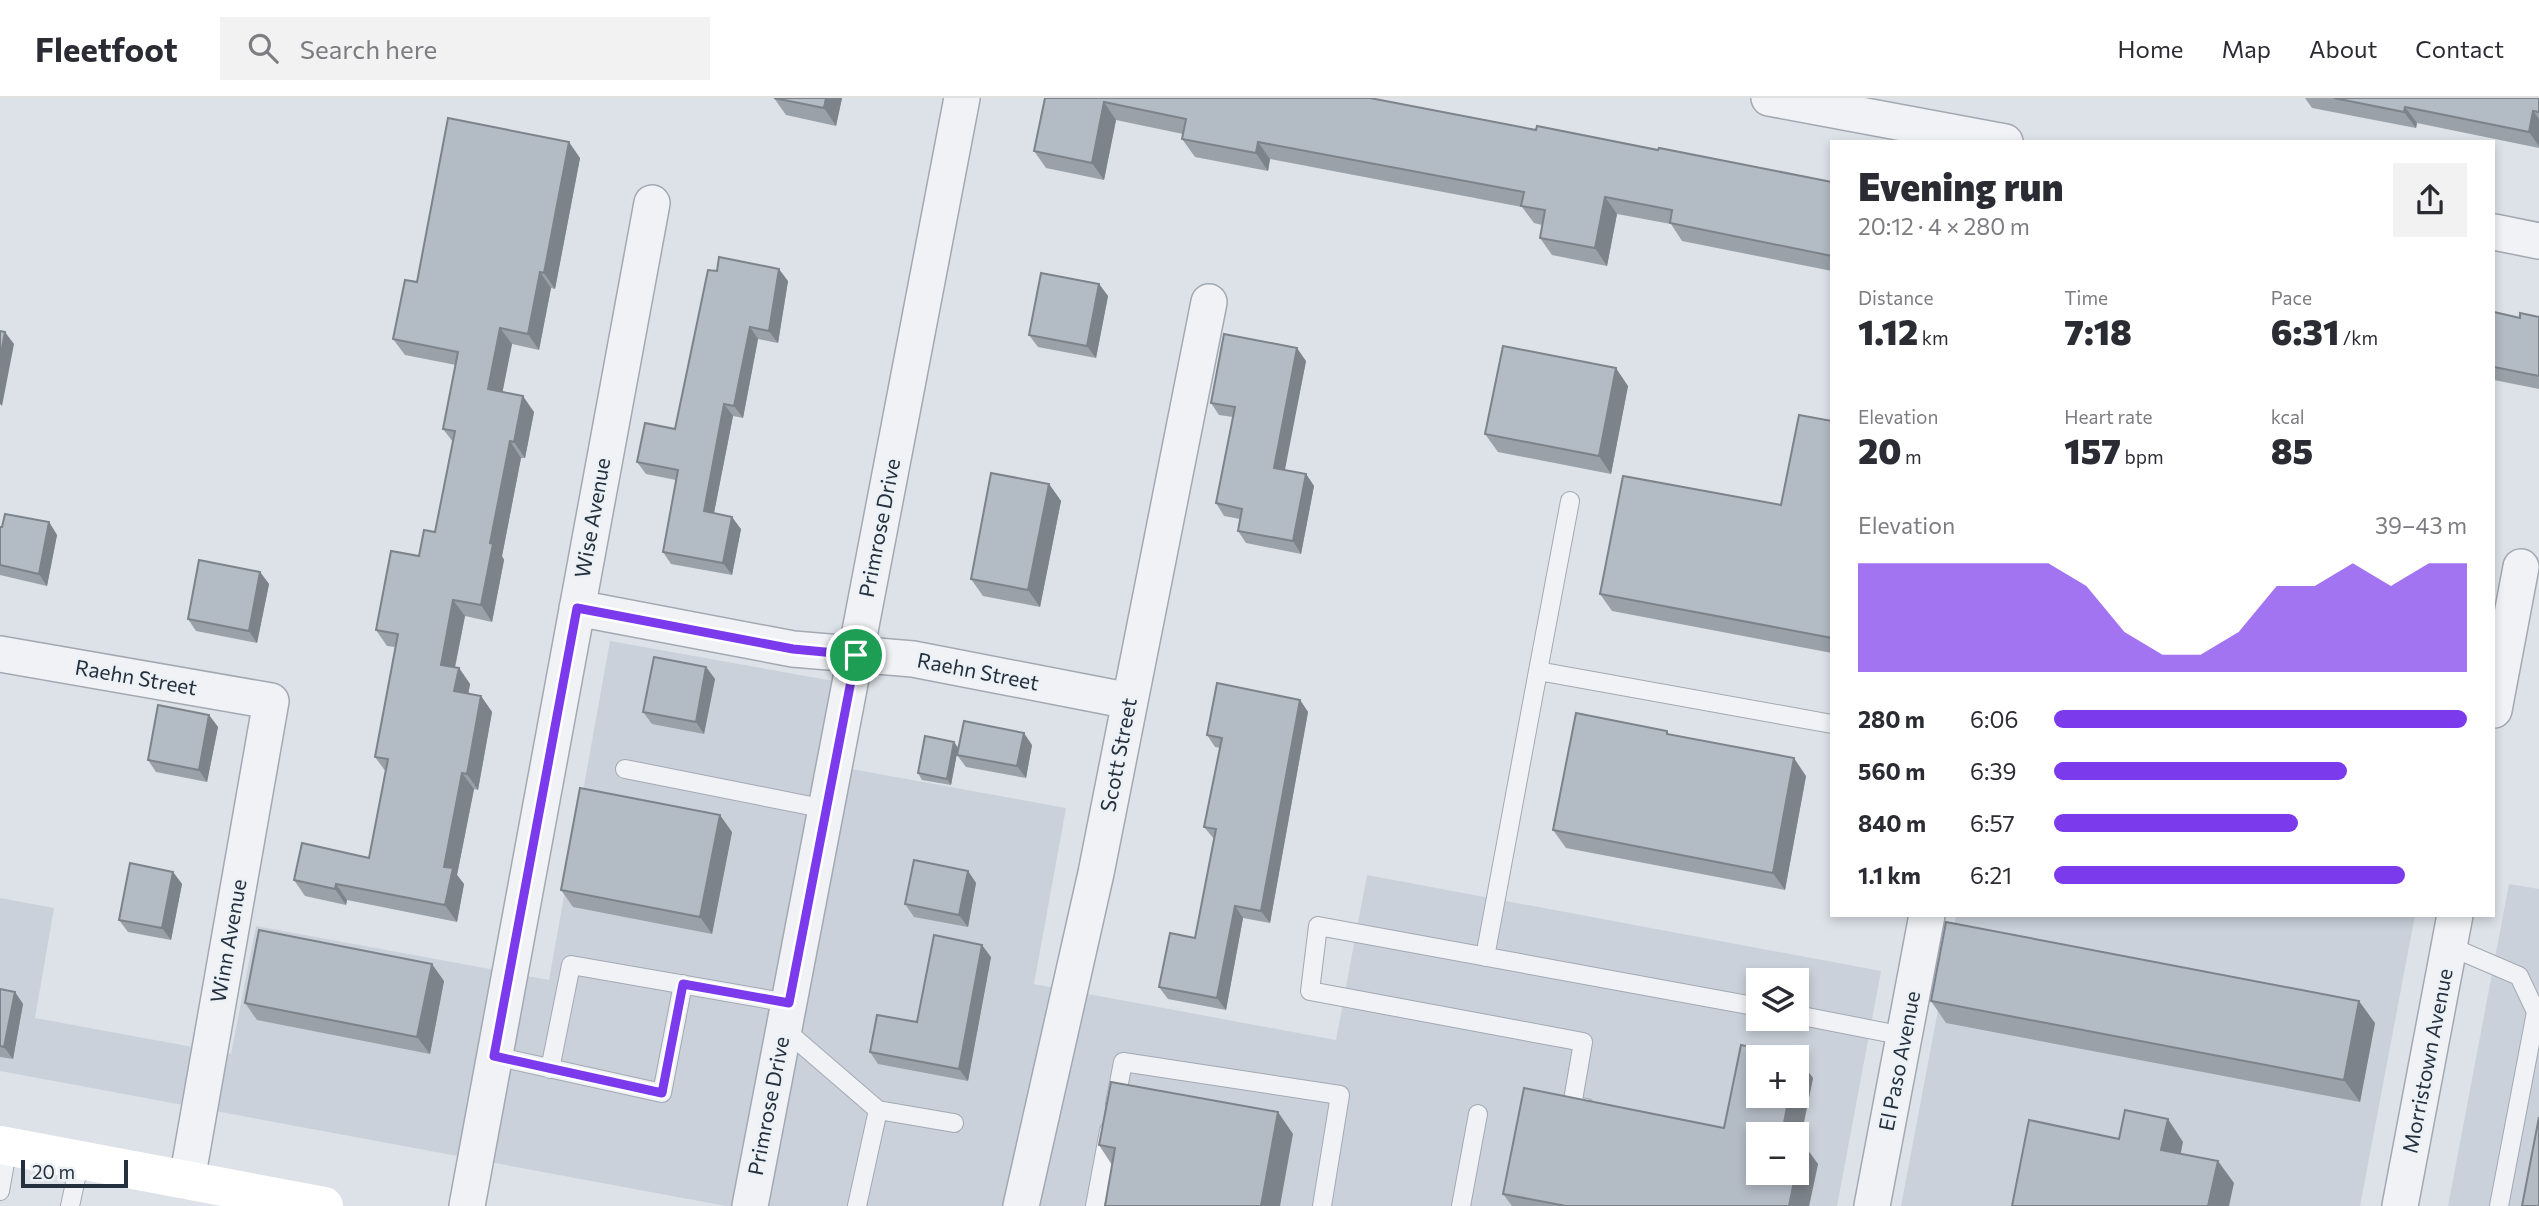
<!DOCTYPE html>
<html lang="en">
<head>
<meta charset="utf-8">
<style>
	:root { --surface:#fff; --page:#f2f2f3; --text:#2b2b33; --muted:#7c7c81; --line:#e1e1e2; --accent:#7c3aed }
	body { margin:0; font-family:Commissioner,sans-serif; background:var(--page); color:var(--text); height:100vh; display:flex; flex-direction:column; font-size:26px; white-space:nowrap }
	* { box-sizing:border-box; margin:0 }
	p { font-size:23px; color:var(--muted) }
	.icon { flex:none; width:38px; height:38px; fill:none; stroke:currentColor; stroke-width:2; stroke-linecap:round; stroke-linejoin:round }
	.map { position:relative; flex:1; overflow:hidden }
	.drawer { position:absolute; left:1830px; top:42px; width:665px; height:777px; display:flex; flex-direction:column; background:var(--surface); border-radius:0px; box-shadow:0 4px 10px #0003 }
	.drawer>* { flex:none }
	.tools { position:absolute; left:1746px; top:870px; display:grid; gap:14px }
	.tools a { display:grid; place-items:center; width:63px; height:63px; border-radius:0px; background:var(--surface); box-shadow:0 4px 10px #0003; font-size:35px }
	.scale { position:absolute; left:21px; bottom:18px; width:107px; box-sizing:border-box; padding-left:7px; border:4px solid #25303f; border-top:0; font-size:19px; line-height:24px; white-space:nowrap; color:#25303f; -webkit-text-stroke:5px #ecf1f5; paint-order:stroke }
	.pin { position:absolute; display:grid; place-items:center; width:60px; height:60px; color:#fff; margin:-30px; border:4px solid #fff; border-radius:50%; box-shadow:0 2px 7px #0007 }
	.round { display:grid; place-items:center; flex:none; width:74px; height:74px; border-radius:0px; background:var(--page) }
	.headline { display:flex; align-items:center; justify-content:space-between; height:119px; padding:0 28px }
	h1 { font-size:38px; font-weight:800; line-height:52px }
	.figures { display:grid; grid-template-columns:repeat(3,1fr); gap:10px; height:119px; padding:7px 28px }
	.figures div { display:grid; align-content:center }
	.figures b { font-size:35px; font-weight:800 }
	.figures small { font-size:19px; font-weight:400 }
	.figures p { font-size:19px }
	.chart { height:196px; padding:14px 28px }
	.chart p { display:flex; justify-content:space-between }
	.chart svg { width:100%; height:126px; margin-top:7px; fill:var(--accent); opacity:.7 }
	ul { padding:0 28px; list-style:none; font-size:23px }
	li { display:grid; grid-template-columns:112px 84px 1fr; align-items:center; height:52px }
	li i { height:18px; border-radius:9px; background:var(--accent) }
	header { display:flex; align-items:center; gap:42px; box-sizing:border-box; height:98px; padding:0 35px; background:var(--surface); border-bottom:2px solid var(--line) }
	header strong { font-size:33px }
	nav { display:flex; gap:38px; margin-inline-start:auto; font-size:24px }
	.search { width:490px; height:63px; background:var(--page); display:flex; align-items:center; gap:18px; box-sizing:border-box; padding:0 24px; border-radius:0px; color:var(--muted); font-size:26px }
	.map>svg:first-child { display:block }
	.built { fill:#cad1da; fill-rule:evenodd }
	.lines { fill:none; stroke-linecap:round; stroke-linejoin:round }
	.lane-casing { stroke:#a2a9b2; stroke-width:20 }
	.street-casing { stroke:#a2a9b2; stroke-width:38 }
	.lane { stroke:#f0f2f6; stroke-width:18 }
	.street { stroke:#f0f2f6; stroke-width:35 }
	.secondary { stroke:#fff; stroke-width:38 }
	.wall { fill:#9aa1a9 }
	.shaded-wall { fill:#7d838a }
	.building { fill:#b3bbc5; stroke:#7d838a; stroke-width:2 }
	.route-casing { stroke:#fff; stroke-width:14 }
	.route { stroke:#7c3aed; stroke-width:9 }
	.labels { text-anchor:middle; stroke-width:5; stroke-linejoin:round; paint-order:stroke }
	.street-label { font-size:21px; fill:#25303f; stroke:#ecf1f5 }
</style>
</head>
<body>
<header>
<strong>Fleetfoot</strong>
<div class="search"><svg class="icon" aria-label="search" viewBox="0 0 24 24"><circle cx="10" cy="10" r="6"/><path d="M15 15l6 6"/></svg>Search here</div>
<nav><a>Home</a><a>Map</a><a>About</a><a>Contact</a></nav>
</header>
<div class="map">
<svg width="2539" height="1108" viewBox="0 0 2539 1108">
	<rect width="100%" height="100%" fill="#dde2e8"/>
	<!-- built -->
	<path class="built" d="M610 543 850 586 835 668 1066 710 1034 886 1336 942 1367 777 1881 873 1837 1108H726L0 973V800L54 810 35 920 231 956 256 828 549 882ZM1759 882H1797V920H1759ZM1759 959H1797V998H1759ZM1759 1036H1797V1074H1759Z
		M2509 786 2539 791V1108H2448Z
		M1956 817H2415L2360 1108H1901Z"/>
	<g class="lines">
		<defs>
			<path id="lane" d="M1570 403 1538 573 1832 626
				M625 671 826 711
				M2449 848 2519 878 2536 914 2499 1108
				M1485 859 1538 573
				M1797 917 1904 938
				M784 931 878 1012 857 1108
				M494 958 662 995 683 886
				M550 971 571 867 789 905
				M1115 1006 1123 964 1340 997 1322 1108
				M1586 1010 1572 1008 1583 944 1310 893 1318 828 1759 909
				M878 1012 954 1025
				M0 1093 8 1048
				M70 1108 80 1062
				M1095 1108 1109 1033
				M1461 1108 1478 1016"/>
			<path id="street" d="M1769 0 2005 44
				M2494 134 2539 143
				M577 510 793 551 913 561 1130 603
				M0 556 271 603 187 1082
				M2494 612 2521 469
				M467 1108 652 105
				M750 1108 962 0
				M1021 1108 1096 775 1209 204
				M1872 1108 1927 817
				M2400 1108 2455 817"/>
		</defs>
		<!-- lane casing -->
		<use href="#lane" class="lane-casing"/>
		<!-- street casing -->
		<use href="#street" class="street-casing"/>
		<!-- lane -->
		<use href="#lane" class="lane"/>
		<!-- street -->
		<use href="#street" class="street"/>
		<!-- secondary -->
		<path class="secondary" d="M0 1047 324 1108"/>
	</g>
	<!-- wall -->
	<path class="wall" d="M774 0H842L836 28 786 17Z
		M1045 0 1536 32 1658 52 1832 84V173L1682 143 1671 126 1617 116 1607 168 1552 157 1540 140 1542 127 1534 125 1522 109 1270 61 1268 73 1195 59 1182 41 1183 36 1116 22 1104 82 1046 70 1034 53Z
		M2305 0H2539V50L2417 25 2416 30 2312 10Z
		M580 60 555 191 551 190 539 252 512 246 502 294 534 314 525 360H521L502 458 504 462 492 524 465 518 455 570H459L470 586 468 596 481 598 492 614 478 692 474 691 457 777 464 786 457 824 347 802 346 807 305 798 294 782 369 760 386 674 375 659 395 549 387 548 376 532 419 458 435 434 453 344 443 331 456 267 405 257 393 241 417 184Z
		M708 172 788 183 778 245 758 241 743 320 733 318 714 415 741 431 732 477 671 466 663 454 676 382 646 376 637 364 675 331Z
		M1099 186 1108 198 1096 260 1038 249 1029 237Z
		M2494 214 2520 220 2539 219V291L2494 282Z
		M1306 263 1284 372 1306 376 1314 388 1301 456 1246 445 1238 433 1240 421 1224 418 1216 405 1233 319 1219 317 1211 305Z
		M1628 288 1611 376 1498 354 1485 336Z
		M1832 323V555L1612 513 1600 496 1781 407Z
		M1049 386 1061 403 1040 509 983 498 971 481Z
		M49 424 57 437 47 488 0 477V429Z
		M260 474 269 486 257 545 196 533 188 521Z
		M706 569 715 581 704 636 652 626 643 614Z
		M1300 602 1308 614 1270 825 1243 820 1226 912 1168 901 1159 889 1195 840 1214 741 1204 729 1220 650 1215 649 1207 637Z
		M209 617 218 629 207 684 156 674 148 662Z
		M1671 637 1806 678 1785 792 1566 750 1553 732Z
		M954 644 958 650 951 687 922 682 918 675Z
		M1032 647 1026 680 966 669 957 657Z
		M732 734 712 836 573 809 561 792Z
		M968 773 976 785 968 829 914 819 905 806Z
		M173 774 182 786 171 842 128 834 119 822Z
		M991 859 968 983 878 966 870 954 917 924Z
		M444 883 430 956 257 922 245 905Z
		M0 891 15 894 23 906 13 961 0 959Z
		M1931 903 2375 925 2360 1004 1946 925Z
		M1813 980 1800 1043 1818 1066 1809 1108H1512L1503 1096 1724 1030Z
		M1293 1036 1112 1067 1099 1047Z"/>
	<!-- shaded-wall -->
	<path class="shaded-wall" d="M826 0H842L836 28 824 10Z
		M1104 4 1116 22 1104 82 1092 65Z
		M2405 9 2417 25 2416 30 2404 14Z
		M2533 13 2539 21V48L2529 34Z
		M569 44 580 60 555 191 544 175Z
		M1258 44 1270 61 1268 73 1256 55Z
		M1605 99 1617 116 1607 168 1595 150Z
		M779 171 788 183 778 245 769 233Z
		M540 174 551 190 539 252 528 236Z
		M1099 186 1108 198 1096 260 1087 248Z
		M750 229 758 241 743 320 734 308Z
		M500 230 512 246 500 307 488 291Z
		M5 234 14 246 2 308 0 306V261Z
		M1297 250 1306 263 1283 382 1274 370Z
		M1616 270 1628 288 1611 376 1599 358Z
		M523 298 534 314 525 360 514 344Z
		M724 306 733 318 712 425 704 413Z
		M510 343 521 360 502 458 504 462 492 524 481 507 490 445Z
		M1306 376 1314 388 1301 456 1293 443Z
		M1049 386 1061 403 1040 509 1028 492Z
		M732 419 741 431 732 477 723 465Z
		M49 424 57 437 47 488 39 476Z
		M260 474 269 486 257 545 249 533Z
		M453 502 465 518 452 583 441 567Z
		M706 569 715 581 704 636 696 624Z
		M459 570 470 586 466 609 454 593Z
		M481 598 492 614 478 692 467 676Z
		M1300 602 1308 614 1270 825 1261 813Z
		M209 617 218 629 207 684 199 672Z
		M1024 635 1032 647 1026 680 1017 668Z
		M954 644 958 650 951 687 947 681Z
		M1794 660 1806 678 1785 792 1773 775Z
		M462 675 474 691 457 777 464 786 457 824 445 807 444 769Z
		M720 717 732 734 712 836 700 819Z
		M968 773 976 785 968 829 959 817Z
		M173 774 182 786 171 842 162 830Z
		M336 786 347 802 346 807 335 791Z
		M1235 808 1243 820 1226 912 1217 900Z
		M982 847 991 859 968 983 959 971Z
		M432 866 444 883 430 956 417 939Z
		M15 894 23 906 13 961 4 949Z
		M2359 903 2375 925 2360 1004 2344 982Z
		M1797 958 1813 980 1797 1058V1036H1782L1789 998H1797Z
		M1278 1014 1293 1036 1280 1108H1261Z
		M2168 1021 2183 1044 2177 1074 2161 1052Z
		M1802 1044 1818 1066 1809 1108H1789L1796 1074H1797V1068Z
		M2218 1063 2234 1085 2229 1108H2208Z"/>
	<!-- building -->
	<path class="building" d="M774 0H826L824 10Z
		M1045 0H1370L1536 32 1537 28 1658 52 1659 50 1832 84V158L1670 125 1672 112 1605 99 1595 150 1540 140 1545 112 1521 108 1524 94 1258 44 1256 55 1182 41 1186 21 1104 4 1092 65 1034 53Z
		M2334 0H2539V14L2533 13 2529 34 2405 9 2404 14Z
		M448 20 569 44 544 175 540 174 528 236 500 230 488 291 523 298 514 344 510 343 490 445 493 446 481 507 453 502 441 567 459 570 454 593 481 598 467 676 462 675 444 769 453 770 445 807 336 786 335 791 294 782 302 745 369 760 388 661 375 659 398 536 376 532 391 453 419 458 424 432 435 434 455 333 443 331 458 254 393 241 405 182 417 184Z
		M719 159 779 171 769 233 750 229 734 308 724 306 704 413 732 419 723 465 663 454 678 372 637 364 645 325 675 331 708 172 717 173Z
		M1041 175 1099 186 1087 248 1029 237Z
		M2494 214 2520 220V215L2539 219V278L2494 269Z
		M0 233 5 234 0 261Z
		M1224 236 1297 250 1274 370 1306 376 1293 443 1238 433 1242 411 1216 405 1235 309 1211 305Z
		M1503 248 1616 270 1599 358 1485 336Z
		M1799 317 1832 323V540L1600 496 1623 378 1781 407Z
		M991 375 1049 386 1028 492 971 481Z
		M5 416 49 424 39 476 0 467V429H2Z
		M199 462 260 474 249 533 188 521Z
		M654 559 706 569 696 624 643 614Z
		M1217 585 1300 602 1261 813 1235 808 1217 900 1159 889 1170 835 1195 840 1216 731 1204 729 1222 640 1207 637Z
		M158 607 209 617 199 672 148 662Z
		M1576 615 1667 633V636L1794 660 1773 775 1553 732Z
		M964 623 1024 635 1017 668 957 657Z
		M925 638 954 644 947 681 918 675Z
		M580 690 720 717 700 819 561 792Z
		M914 762 968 773 959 817 905 806Z
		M130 765 173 774 162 830 119 822Z
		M1946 824 2359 903 2344 982 1931 903Z
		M259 832 432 866 417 939 245 905Z
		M934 837 982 847 959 971 870 954 877 917 917 924Z
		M0 891 15 894 4 949 0 948Z
		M1741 947 1797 958V959H1759V998H1789L1782 1036H1759V1074H1796L1789 1108H1566L1503 1096 1524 990 1724 1030Z
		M1111 984 1278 1014 1261 1108H1105L1115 1050 1099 1047Z
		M2125 1012 2168 1021 2161 1052 2218 1063 2208 1108H2012L2029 1022 2119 1041Z
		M2539 1019V1108H2522Z
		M1797 1043 1802 1044 1797 1068Z"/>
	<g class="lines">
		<defs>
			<path id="route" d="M577 510 793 551 856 557 789 905 683 886 662 995 494 958Z"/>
		</defs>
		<!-- route casing -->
		<use href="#route" class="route-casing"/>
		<!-- route -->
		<use href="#route" class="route"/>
	</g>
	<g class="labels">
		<!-- street labels -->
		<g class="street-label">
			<text transform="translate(593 420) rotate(-80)" y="7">Wise Avenue</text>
			<text transform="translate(880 430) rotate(-79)" y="7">Primrose Drive</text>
			<text transform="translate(978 574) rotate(11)" y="7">Raehn Street</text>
			<text transform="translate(136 580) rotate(10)" y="7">Raehn Street</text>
			<text transform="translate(1119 657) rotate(-79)" y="7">Scott Street</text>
			<text transform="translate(229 843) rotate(-80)" y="7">Winn Avenue</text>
			<text transform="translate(1900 963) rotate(-79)" y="7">El Paso Avenue</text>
			<text transform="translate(2428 963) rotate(-79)" y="7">Morristown Avenue</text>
			<text transform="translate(769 1008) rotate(-79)" y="7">Primrose Drive</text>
		</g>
	</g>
</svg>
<div class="tools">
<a><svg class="icon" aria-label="layers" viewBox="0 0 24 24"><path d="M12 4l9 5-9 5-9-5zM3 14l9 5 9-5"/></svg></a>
<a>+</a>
<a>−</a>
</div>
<div class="scale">20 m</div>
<div class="pin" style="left:856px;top:557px;background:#1e9e55"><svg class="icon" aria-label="arrive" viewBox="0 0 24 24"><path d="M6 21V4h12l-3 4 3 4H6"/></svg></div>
<section class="drawer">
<div class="headline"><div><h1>Evening run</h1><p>20:12 · 4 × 280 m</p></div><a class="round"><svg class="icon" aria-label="share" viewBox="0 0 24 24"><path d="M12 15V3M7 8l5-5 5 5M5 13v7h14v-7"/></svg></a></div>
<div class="figures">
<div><p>Distance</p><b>1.12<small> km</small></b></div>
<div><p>Time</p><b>7:18</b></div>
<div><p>Pace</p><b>6:31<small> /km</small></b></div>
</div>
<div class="figures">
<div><p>Elevation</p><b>20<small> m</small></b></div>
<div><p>Heart rate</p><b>157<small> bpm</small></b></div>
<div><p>kcal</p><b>85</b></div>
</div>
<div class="chart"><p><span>Elevation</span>39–43 m</p>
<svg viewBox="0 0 160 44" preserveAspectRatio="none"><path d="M0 44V6L10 6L20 6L30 6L40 6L50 6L60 14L70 30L80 38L90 38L100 30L110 14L120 14L130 6L140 14L150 6L160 6V44z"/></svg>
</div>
<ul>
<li><b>280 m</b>6:06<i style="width:100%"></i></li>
<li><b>560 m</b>6:39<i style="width:71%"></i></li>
<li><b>840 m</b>6:57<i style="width:59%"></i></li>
<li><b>1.1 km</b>6:21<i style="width:85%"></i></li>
</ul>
</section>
</div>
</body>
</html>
